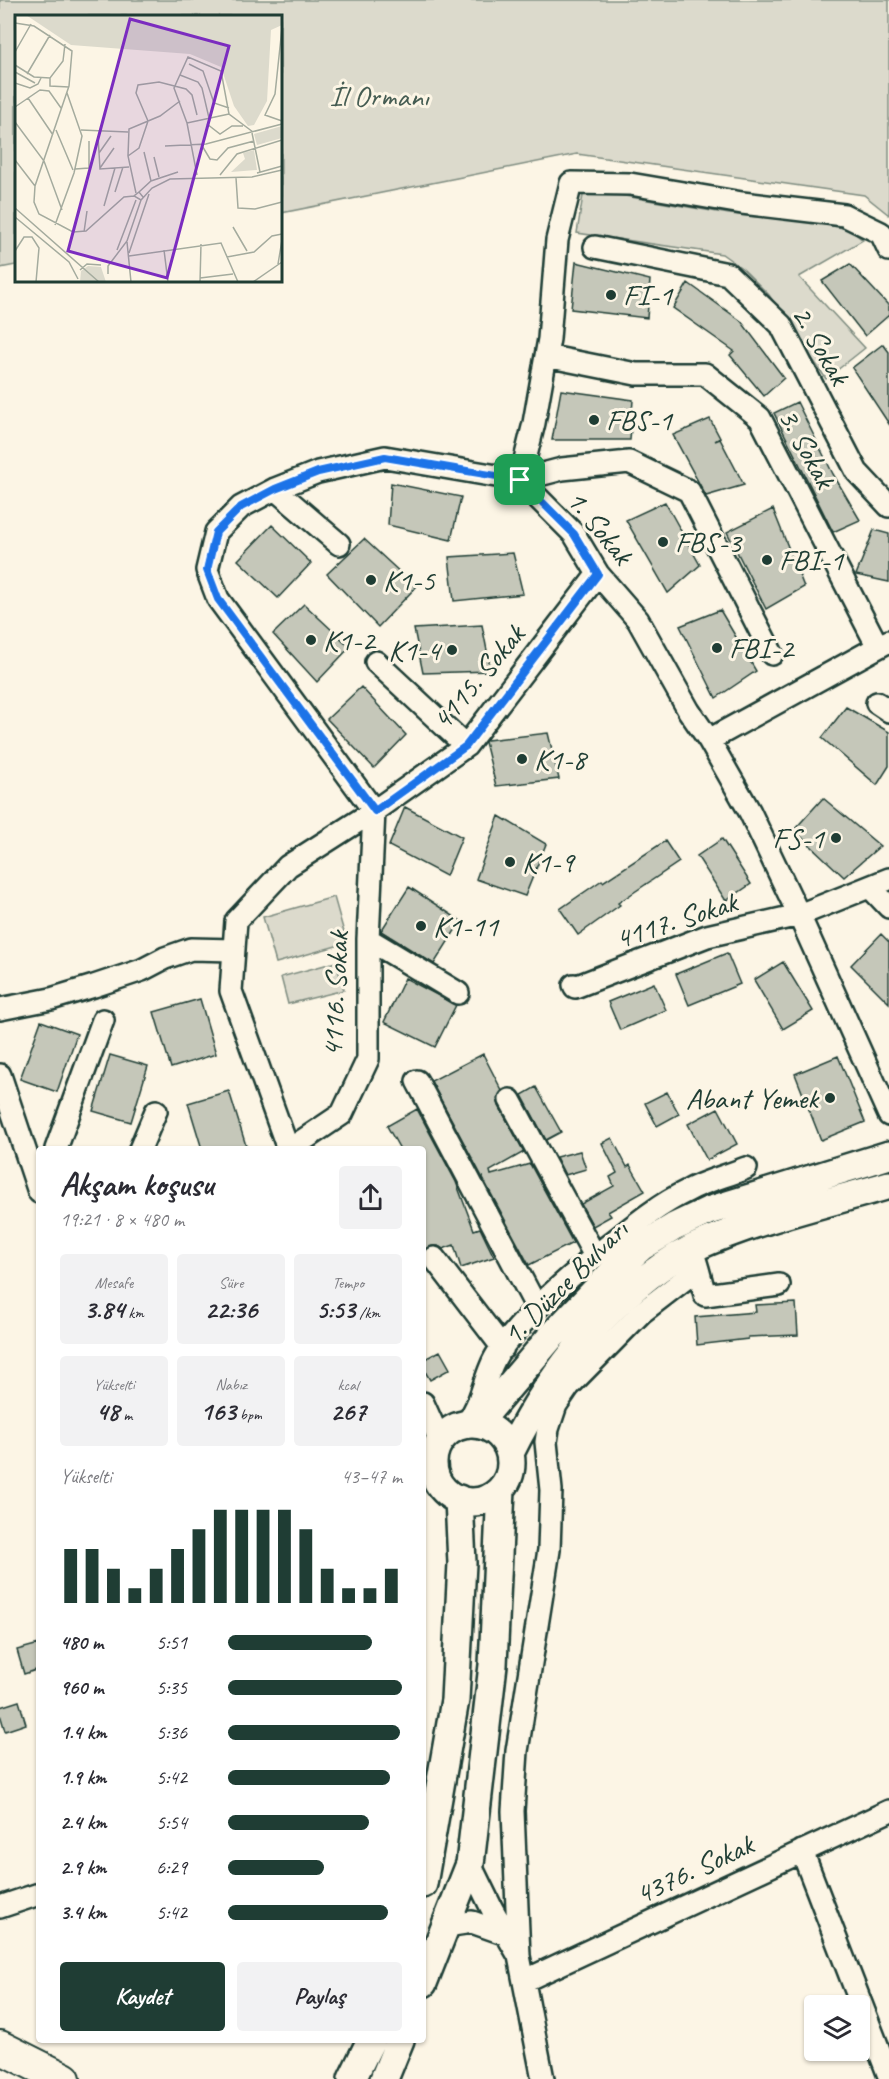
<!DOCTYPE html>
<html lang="tr">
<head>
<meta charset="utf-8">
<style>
	:root { --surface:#fff; --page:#f2f2f3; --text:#2b2b33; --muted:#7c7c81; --accent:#1f3d34 }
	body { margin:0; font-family:Caveat,sans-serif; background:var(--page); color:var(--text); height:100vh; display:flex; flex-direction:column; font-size:22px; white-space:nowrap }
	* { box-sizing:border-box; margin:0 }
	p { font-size:20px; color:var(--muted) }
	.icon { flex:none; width:33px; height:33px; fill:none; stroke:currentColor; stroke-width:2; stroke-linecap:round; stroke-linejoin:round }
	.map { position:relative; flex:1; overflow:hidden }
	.sheet { position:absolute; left:36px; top:1146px; width:390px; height:897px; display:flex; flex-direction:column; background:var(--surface); border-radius:6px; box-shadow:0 2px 4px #0004 }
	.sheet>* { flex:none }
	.tools { position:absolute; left:804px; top:1995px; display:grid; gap:12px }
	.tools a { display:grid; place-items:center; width:66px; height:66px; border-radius:6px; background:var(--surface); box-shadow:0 2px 4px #0004; font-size:30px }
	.pin { position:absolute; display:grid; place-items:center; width:51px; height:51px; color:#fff; margin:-26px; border-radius:12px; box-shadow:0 3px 9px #0006 }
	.round { display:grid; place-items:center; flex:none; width:63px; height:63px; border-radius:6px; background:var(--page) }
	.summary { display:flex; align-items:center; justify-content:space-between; height:102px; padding:0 24px }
	h1 { font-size:33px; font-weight:600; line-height:45px }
	.figures { display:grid; grid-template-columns:repeat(3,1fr); gap:9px; height:102px; padding:6px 24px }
	.figures div { display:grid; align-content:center; border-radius:6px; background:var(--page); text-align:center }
	.figures b { font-size:26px; font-weight:600 }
	.figures small { font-size:16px; font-weight:400 }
	.figures p { font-size:16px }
	.chart { height:168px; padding:12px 24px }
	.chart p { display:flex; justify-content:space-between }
	.chart svg { width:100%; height:108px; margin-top:6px; stroke:var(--accent); stroke-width:6 }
	.primary-button { display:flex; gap:12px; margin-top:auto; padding:12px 24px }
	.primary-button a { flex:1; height:69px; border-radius:6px; background:var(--accent); color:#fff; font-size:24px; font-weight:600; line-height:69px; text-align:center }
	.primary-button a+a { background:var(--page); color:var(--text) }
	ul { padding:0 24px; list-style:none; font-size:20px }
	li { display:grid; grid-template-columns:96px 72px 1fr; align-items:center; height:45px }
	li i { height:15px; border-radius:8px; background:var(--accent) }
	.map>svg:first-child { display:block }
	.green { fill:#dcdacc; stroke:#7e8c80; stroke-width:1.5 }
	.building { fill:#c5c7b9; stroke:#1f3d34; stroke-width:1.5 }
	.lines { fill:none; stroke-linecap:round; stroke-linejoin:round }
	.minor-casing { stroke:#1f3d34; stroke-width:26 }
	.major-casing { stroke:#1f3d34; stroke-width:32 }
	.highway-casing { stroke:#1f3d34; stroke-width:36 }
	.minor { stroke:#fcf5e5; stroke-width:21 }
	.major { stroke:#fcf5e5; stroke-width:27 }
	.highway { stroke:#fcf5e5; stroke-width:32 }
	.route-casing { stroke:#fff; stroke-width:12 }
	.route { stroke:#1a73e8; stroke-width:8 }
	.poi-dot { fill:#1f3d34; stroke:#fcf5e5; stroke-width:2 }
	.labels { text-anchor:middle; stroke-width:6; stroke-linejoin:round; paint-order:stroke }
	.park-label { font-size:30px; fill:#455c52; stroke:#fcf5e5 }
	.poi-label { font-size:30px; fill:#1f3d34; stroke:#fcf5e5; text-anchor:start }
	.street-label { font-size:30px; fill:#1f3d34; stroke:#fcf5e5 }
	.inset-road { fill:none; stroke:#a4ab9e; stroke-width:1.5 }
	.view { fill:#7b2cbf; fill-opacity:0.15; stroke:#7b2cbf; stroke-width:3 }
	.inset-edge { fill:none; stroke:#1f3d34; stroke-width:3 }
</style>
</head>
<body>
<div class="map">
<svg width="889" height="2079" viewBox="0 0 889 2079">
	<rect width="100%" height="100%" fill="#fcf5e5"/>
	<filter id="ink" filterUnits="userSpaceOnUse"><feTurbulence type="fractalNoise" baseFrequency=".0167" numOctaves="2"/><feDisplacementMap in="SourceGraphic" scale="12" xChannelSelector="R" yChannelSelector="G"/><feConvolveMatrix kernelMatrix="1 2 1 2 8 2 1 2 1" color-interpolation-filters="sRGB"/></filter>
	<g filter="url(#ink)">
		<!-- green -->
		<path class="green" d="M0 0H889V215L864 195 577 154 281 213 280 16H16V265L0 268Z
			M584 189 729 214 810 222 849 229 863 240 799 277 865 348 826 379 769 295 743 269 722 254 577 233Z
			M334 897 347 943 276 963 263 917Z
			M336 962 344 990 288 1004 281 977Z"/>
		<!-- building -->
		<path class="building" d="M576 262 650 280 647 318 571 309Z
			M850 264 889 306V315L865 336 822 281Z
			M688 283 741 321 784 378 764 396 730 355 734 351 673 308Z
			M883 344 889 352V424L852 368Z
			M561 390 633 400 630 440H552Z
			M797 402 833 474 860 520 833 532 774 413Z
			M710 419 720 438 715 441 720 439 744 485 706 496 673 435Z
			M391 483 461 497 451 540 388 525Z
			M665 502 700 565 668 593 626 520Z
			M773 509 804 587 766 609 727 532Z
			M272 525 311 563 278 598 238 560Z
			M874 530 889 534V582L856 575Z
			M364 539 416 587 378 627 327 574Z
			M513 553 523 594 454 601 449 557Z
			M304 604 350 647 317 682 273 634Z
			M720 610 756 671 716 698 680 626Z
			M482 625 491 671 423 673 414 629Z
			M361 687 406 735 374 768 327 719Z
			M846 707 889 732V766L877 785 822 738Z
			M548 733 559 779 496 786 485 742 487 740Z
			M823 798 880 846 844 877 794 830Z
			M405 807 462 837 446 876 389 846Z
			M499 816 546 844 525 896 476 879Z
			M722 839 751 884 726 901 697 856Z
			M665 841 679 862 618 903 620 905 578 935 560 909 602 880 603 882Z
			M409 887 461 921 434 964 381 931Z
			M881 934 889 942V1003L851 965Z
			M727 953 740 984 689 1005 676 974Z
			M783 962 813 1011 783 1029 754 980Z
			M405 978 456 1005 435 1047 384 1022Z
			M654 983 666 1010 620 1030 608 1002Z
			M200 999 216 1054 171 1068 154 1012Z
			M41 1021 77 1034 57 1092 20 1079Z
			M483 1054 502 1091 497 1099 499 1106 524 1152 490 1171 491 1175 530 1164 573 1243 529 1265 431 1081Z
			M110 1055 148 1066 131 1122 93 1111Z
			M838 1056 865 1122 821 1140 795 1074Z
			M536 1087 561 1132 546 1140 522 1095Z
			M229 1091 247 1149H202L188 1103Z
			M667 1092 679 1114 657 1126 645 1103Z
			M718 1108 737 1144 707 1160 688 1124Z
			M417 1109 456 1182 474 1230 480 1228 494 1257 461 1268 454 1245 443 1249 438 1246H432L423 1252V1149H400L387 1126Z
			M612 1138 627 1167 630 1165 645 1191 608 1212 611 1216 593 1226 581 1204 614 1186 610 1177 617 1173 602 1143Z
			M580 1151 586 1169 565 1175 556 1157Z
			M796 1303 798 1335 748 1337V1339L697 1345 695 1317 756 1312 755 1305Z
			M440 1351 450 1369 430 1380 423 1368V1360Z
			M39 1644V1669L24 1674 17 1650Z
			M19 1701 26 1724 5 1731 0 1714V1707Z"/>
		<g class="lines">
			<defs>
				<path id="minor" d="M595 247 728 274 781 325 857 472 889 506
					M889 250 881 233 844 215 742 203 630 184 571 183 557 240 549 339 534 423 520 480 574 534 598 574 638 620 689 711 709 740 750 812 799 915 889 1115
					M546 356 636 374H705L760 418 878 647
					M275 489 339 544
					M376 662 466 746
					M877 703 889 711
					M709 740 889 641
					M870 887 889 907
					M368 939 458 993
					M574 985 575 987 707 936 799 915 889 879
					M0 1009 51 999 94 986 142 970 165 958 191 949 234 950
					M0 1075 39 1192
					M417 1081 537 1308
					M510 1100 595 1256
					M56 1149 103 1020
					M140 1149 156 1111
					M288 1149 231 991 236 921 288 866 374 811 466 746 598 574
					M290 1149 342 1114 368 1059V939L374 811 218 599 207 570 216 532 241 507 275 489 318 472 385 457 520 480 562 469 629 462 689 491 772 654
					M434 1258 503 1348
					M698 1269 705 1295 779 1285
					M423 1403 440 1441
					M466 1424C483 1403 484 1372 500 1350 530 1310 569 1277 608 1246 633 1226 658 1205 687 1191 705 1181 727 1176 746 1168
					M423 1468 433 1465
					M802 1851 889 2076
					M470 1864 492 1909 519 1956 543 2079
					M0 1907 39 1894
					M446 1926 472 1922 506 1934
					M519 1956 513 1811 517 1751 549 1550 551 1490 546 1442 548 1429 556 1405 569 1386 641 1313 698 1269 692 1249
					M524 1981 889 1811"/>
				<path id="major" d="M477 1424 549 1339 616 1269 641 1247 674 1227 708 1211 889 1155
					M433 1463a39 39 0 1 1 78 0a39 39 0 1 1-78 0Z
					M510 1453C547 1378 616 1286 693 1248 753 1220 825 1204 889 1185
					M423 1884 455 1700 462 1563 459 1499
					M423 1983 470 1864 493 1665 501 1489
					M352 2079 371 2040
					M384 2079 400 2040"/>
				<path id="highway" d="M0 2047 64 2079"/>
			</defs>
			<!-- minor casing -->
			<use href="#minor" class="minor-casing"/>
			<!-- major casing -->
			<use href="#major" class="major-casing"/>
			<!-- highway casing -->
			<use href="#highway" class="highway-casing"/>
			<!-- minor -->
			<use href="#minor" class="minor"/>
			<!-- major -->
			<use href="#major" class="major"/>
			<!-- highway -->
			<use href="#highway" class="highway"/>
		</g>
	</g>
	<g class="lines" filter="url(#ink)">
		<defs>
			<path id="route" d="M385 457 520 480 574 534 598 574 466 746 375 811 218 599 207 570 216 532 241 507 275 489 318 472Z"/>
		</defs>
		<!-- route casing -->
		<use href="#route" class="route-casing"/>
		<!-- route -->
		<use href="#route" class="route"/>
	</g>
	<!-- markers -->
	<g class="poi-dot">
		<circle cx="611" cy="295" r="6"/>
		<circle cx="594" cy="420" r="6"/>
		<circle cx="663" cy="542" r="6"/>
		<circle cx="767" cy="560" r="6"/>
		<circle cx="371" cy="580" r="6"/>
		<circle cx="311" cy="640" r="6"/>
		<circle cx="717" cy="648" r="6"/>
		<circle cx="452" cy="650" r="6"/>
		<circle cx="522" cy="759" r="6"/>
		<circle cx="836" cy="838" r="6"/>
		<circle cx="510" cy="862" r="6"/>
		<circle cx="421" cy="926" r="6"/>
		<circle cx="830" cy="1098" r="6"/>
	</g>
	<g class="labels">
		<!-- park labels -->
		<g class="park-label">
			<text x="379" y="106">İl Ormanı</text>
		</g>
		<!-- poi labels -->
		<g class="poi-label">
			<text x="623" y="305">FI-1</text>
			<text x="606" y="430">FBS-1</text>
			<text x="675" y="552">FBS-3</text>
			<text x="779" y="570">FBI-1</text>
			<text x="383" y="590">K1-5</text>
			<text x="323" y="650">K1-2</text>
			<text x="729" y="658">FBI-2</text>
			<text x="440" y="660" text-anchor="end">K1-4</text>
			<text x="534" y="769">K1-8</text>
			<text x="824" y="848" text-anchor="end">FS-1</text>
			<text x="522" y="872">K1-9</text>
			<text x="433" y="936">K1-11</text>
			<text x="818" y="1108" text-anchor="end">Abant Yemek</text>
		</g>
		<!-- street labels -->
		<g class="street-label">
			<text transform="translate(821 345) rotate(60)" y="10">2. Sokak</text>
			<text transform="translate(807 448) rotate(61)" y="10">3. Sokak</text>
			<text transform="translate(600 527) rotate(51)" y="10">1. Sokak</text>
			<text transform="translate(478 677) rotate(-50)" y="10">4115. Sokak</text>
			<text transform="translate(676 920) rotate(-18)" y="10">4117. Sokak</text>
			<text transform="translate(335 994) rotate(-87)" y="10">4116. Sokak</text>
			<text transform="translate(565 1282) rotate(-45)" y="10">1. Düzce Bulvarı</text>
			<text transform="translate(694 1869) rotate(-25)" y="10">4376. Sokak</text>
		</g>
	</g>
	<!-- overview -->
	<g transform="translate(15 15)">
		<rect width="267" height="267" fill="#fcf5e5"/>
		<path d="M11 0H267V10L256 15 252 86 239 110 233 111 219 91 206 52 175 39 56 30ZM267 111V123L242 130 239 119ZM239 135 242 155 216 157 230 144 228 138ZM73 251 86 252 91 267H65L66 256Z" fill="#dcdacc"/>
		<path class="inset-road" d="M0 8 19 11 57 36 54 71 20 171 19 187 24 199 58 217 71 216 109 182 119 181M267 13 260 79 250 100 267 106M0 37 16 9M174 49 188 56 199 88 214 93M0 50 19 62 35 63 48 46 50 29M0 57 20 68M12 59 35 20M165 60 183 67 187 73 194 103M35 63V71L54 72M0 68 15 73 23 69 26 63M13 83 38 120M0 92 25 75 34 76 46 93M0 107 29 146 47 195M172 108 214 99M192 109 205 119 217 111H228M41 115 58 155M66 115 113 117M237 118 245 157M83 121 85 154 114 152M186 129 195 144 202 145 213 133 239 126M150 131 191 129 267 109M129 137 136 166M84 138 96 121M113 141 124 133 133 106 121 78 123 70 144 67 171 74 177 80 182 100M139 142 144 162M0 145 20 171M85 153 99 133M60 154 74 153V126M242 158 267 151M182 160 172 108 159 73 173 42 206 56 214 99 238 117M205 160 222 139 267 125M221 163 223 193 240 194 267 187M100 177 108 152M124 177 136 166 163 157M121 178 113 141 114 114 145 101 165 86M128 182 124 177 119 181 126 185 137 173 155 164 237 162 267 155M89 191 100 153M0 193 84 267M0 202 54 247 63 264M40 210 59 158 67 121 52 78M218 212 232 236M69 217 72 196M112 227 116 267M102 235 121 185M149 235 153 267M0 236 9 222H17L24 233 21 267M114 238 134 179M114 241 206 228 223 267M212 242 239 237 257 221 267 219M263 249 267 225M65 255 72 249 86 250M93 259V251L112 226 126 185M185 263 218 259M185 267 186 229M238 267 267 247"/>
		<path class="view" d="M115 4 214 31 152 263 53 236Z"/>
		<rect width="267" height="267" class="inset-edge"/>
	</g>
</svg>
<div class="tools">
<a><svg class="icon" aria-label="layers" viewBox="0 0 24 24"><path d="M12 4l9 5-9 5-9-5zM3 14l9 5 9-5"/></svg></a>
</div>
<div class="pin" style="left:520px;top:480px;background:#1e9e55"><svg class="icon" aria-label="arrive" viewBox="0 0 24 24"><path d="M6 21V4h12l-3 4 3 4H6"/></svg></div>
<section class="sheet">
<div class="summary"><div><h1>Akşam koşusu</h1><p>19:21 · 8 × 480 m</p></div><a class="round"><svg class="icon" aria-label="share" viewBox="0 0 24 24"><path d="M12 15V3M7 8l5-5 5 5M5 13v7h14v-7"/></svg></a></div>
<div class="figures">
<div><p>Mesafe</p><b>3.84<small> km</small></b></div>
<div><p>Süre</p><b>22:36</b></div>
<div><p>Tempo</p><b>5:53<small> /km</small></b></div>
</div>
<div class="figures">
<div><p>Yükselti</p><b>48<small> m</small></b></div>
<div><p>Nabız</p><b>163<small> bpm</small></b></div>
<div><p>kcal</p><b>267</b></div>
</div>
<div class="chart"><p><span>Yükselti</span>43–47 m</p>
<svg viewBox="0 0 160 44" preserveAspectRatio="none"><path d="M5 44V22M15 44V22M25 44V30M35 44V38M45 44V30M55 44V22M65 44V14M75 44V6M85 44V6M95 44V6M105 44V6M115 44V14M125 44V30M135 44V38M145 44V38M155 44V30"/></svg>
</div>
<ul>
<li><b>480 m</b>5:51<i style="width:83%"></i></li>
<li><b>960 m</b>5:35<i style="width:100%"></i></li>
<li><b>1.4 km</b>5:36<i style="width:99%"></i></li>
<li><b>1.9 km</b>5:42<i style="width:93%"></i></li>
<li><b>2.4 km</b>5:54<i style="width:81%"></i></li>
<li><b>2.9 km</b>6:29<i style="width:55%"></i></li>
<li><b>3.4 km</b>5:42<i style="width:92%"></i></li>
</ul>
<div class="primary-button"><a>Kaydet</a><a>Paylaş</a></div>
</section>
</div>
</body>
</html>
